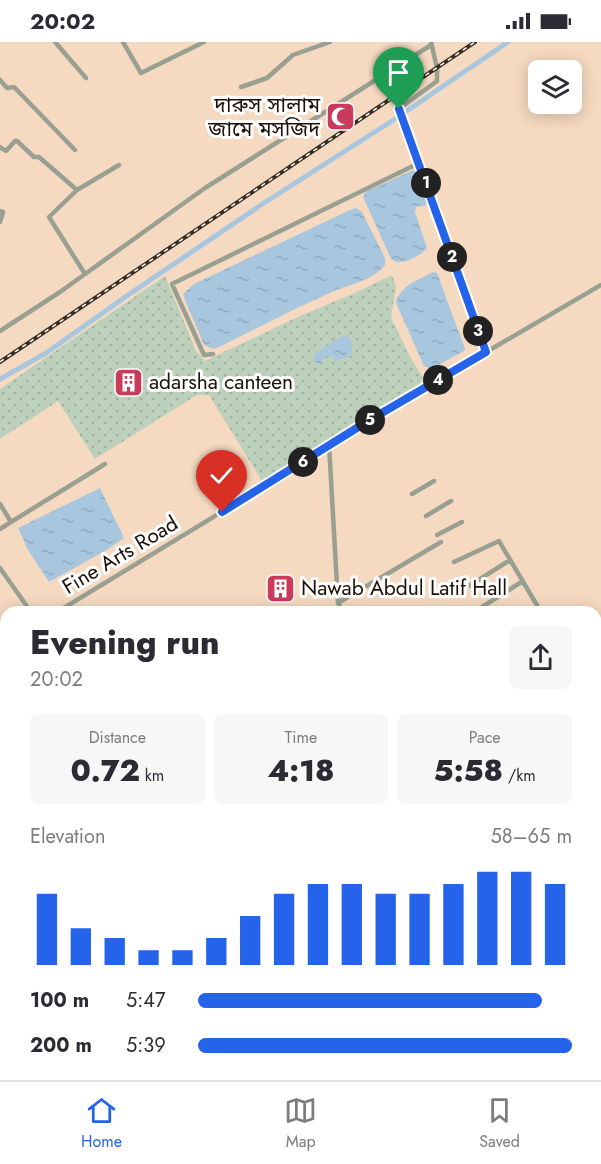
<!DOCTYPE html>
<html lang="en">
<head>
<meta charset="utf-8">
<style>
	:root { --surface:#fff; --page:#f7f7f7; --text:#2b2b33; --muted:#7c7c81; --line:#e1e1e2; --accent:#2563eb }
	body { margin:0; font-family:Jost,"Noto Sans Bengali",sans-serif; background:var(--page); color:var(--text); height:100vh; display:flex; flex-direction:column; font-size:22px; white-space:nowrap }
	* { box-sizing:border-box; margin:0 }
	p { font-size:20px; color:var(--muted) }
	.icon { flex:none; width:33px; height:33px; fill:none; stroke:currentColor; stroke-width:2; stroke-linecap:round; stroke-linejoin:round }
	.map { position:relative; flex:1; overflow:hidden }
	.sheet { position:absolute; left:0px; top:564px; width:602px; height:474px; display:flex; flex-direction:column; background:var(--surface); border-radius:18px 18px 0 0; box-shadow:0 3px 15px #0003 }
	.sheet>* { flex:none }
	.controls { position:absolute; left:528px; top:18px; display:grid; gap:12px }
	.controls a { display:grid; place-items:center; width:54px; height:54px; border-radius:9px; background:var(--surface); box-shadow:0 3px 15px #0003; font-size:30px }
	.pin { position:absolute; display:grid; place-items:center; width:51px; height:51px; color:#fff; margin:-62px -26px; border-radius:50% 50% 50% 0; rotate:-45deg; box-shadow:0 0 6px #0007 }
	.pin .icon { rotate:45deg }
	.km { position:absolute; width:30px; height:30px; margin:-15px; border-radius:50%; background:#222; color:#fff; font-size:16px; line-height:30px; text-align:center }
	.round { display:grid; place-items:center; flex:none; width:63px; height:63px; border-radius:9px; background:var(--page) }
	.headline { display:flex; align-items:center; justify-content:space-between; height:102px; padding:0 30px }
	h1 { font-size:33px; font-weight:800; line-height:45px }
	.figures { display:grid; grid-template-columns:repeat(3,1fr); gap:9px; height:102px; padding:6px 30px }
	.figures div { display:grid; align-content:center; border-radius:9px; background:var(--page); text-align:center }
	.figures b { font-size:30px; font-weight:800 }
	.figures small { font-size:16px; font-weight:400 }
	.figures p { font-size:16px }
	.chart { height:168px; padding:12px 30px }
	.chart p { display:flex; justify-content:space-between }
	.chart svg { width:100%; height:108px; margin-top:6px; stroke:var(--accent); stroke-width:6 }
	ul { padding:0 30px; list-style:none; font-size:20px }
	li { display:grid; grid-template-columns:96px 72px 1fr; align-items:center; height:45px }
	li i { height:15px; border-radius:8px; background:var(--accent) }
	.status { display:flex; justify-content:space-between; align-items:center; height:42px; padding:0 30px; background:var(--surface); direction:ltr }
	.status svg { height:16px; fill:currentColor }
	.menu { display:flex; justify-content:space-around; align-items:center; height:84px; border-top:2px solid var(--line); background:var(--surface); font-size:16px; color:var(--muted) }
	.menu a { display:grid; justify-items:center; gap:3px }
	.menu .current { color:var(--accent) }
	.map>svg:first-child { display:block }
	.grass { fill:url(#grass-dots) }
	.garden { fill:#bcd0bb }
	.water { fill:url(#water-ripples) }
	.lines { fill:none; stroke-linecap:round; stroke-linejoin:round }
	.canal { stroke:#a8c7de; stroke-width:5 }
	.minor { stroke:#99a092; stroke-width:4.5 }
	.trunk { stroke:#556248; stroke-width:8 }
	.rail-casing { stroke:#3a2e22; stroke-width:4 }
	.rail { stroke:#fff; stroke-width:1.5; stroke-dasharray:4.5; stroke-linecap:butt }
	.route-casing { stroke:#fff; stroke-width:12 }
	.route { stroke:#2563eb; stroke-width:8 }
	.labels { text-anchor:middle; stroke-width:6; stroke-linejoin:round; paint-order:stroke }
	.poi-label { font-size:21px; fill:#1b1108; stroke:#fff; text-anchor:start }
	.street-label { font-size:21px; fill:#1b1108; stroke:#fff }
</style>
</head>
<body>
<div class="status"><b>20:02</b><svg viewBox="0 0 49 12"><path d="M0 12V9h3v3zM5 12V6h3v6zM10 12V3h3v9zM15 12V0h3v12zM26 1h20v11H26zM47 4h2v5h-2z"/></svg></div>
<div class="map">
<svg width="601" height="1038" viewBox="0 0 601 1038">
	<defs>
		<pattern id="grass-dots" width="8" height="8" patternUnits="userSpaceOnUse" patternTransform="scale(1.5)"><rect width="8" height="8" fill="#bcd0bb"/><path d="M2 2h.1M6 6h.1" fill="none" stroke="#a1b29f" stroke-width="1.8" stroke-linecap="round"/></pattern>
		<pattern id="water-ripples" width="26" height="14" patternUnits="userSpaceOnUse" patternTransform="scale(1.5)"><rect width="26" height="14" fill="#a8c7de"/><path d="M2 4q2-2 4 0t4 0M15 11q2-2 4 0t4 0" fill="none" stroke="#90aabd"/></pattern>
	</defs>
	<rect width="100%" height="100%" fill="#f5d9c0"/>
	<!-- grass -->
	<path class="grass" d="M392 233 396 245 391 275 409 313 423 336 415 349 362 378 262 439 209 353H197L95 417 58 359 0 397V347L165 234 196 309 205 319 302 273 355 251Z"/>
	<!-- garden -->
	<path class="garden" d="M6 744V907L0 901V747Z"/>
	<!-- water -->
	<path class="water" d="M416 127 419 129 430 160 426 163 416 165 415 170 427 206C422 212 409 220 401 220 396 221 395 219 391 217L364 157V152L367 149Z
		M356 166 362 170 385 216V223C372 239 350 242 332 250 293 267 256 287 219 305L213 307 204 303 185 258 183 252 194 242 350 168Z
		M433 230 437 231 439 236 465 307 464 309 431 327 424 324 396 261C399 244 420 237 433 230Z
		M348 293 351 299 352 310 348 315 334 319V313C327 313 323 317 319 323L314 318 313 314C320 307 339 295 348 293Z
		M100 446 124 496 105 509 49 540 28 508 18 486Z
		M3 929 6 930V975L0 977V930Z"/>
	<g class="lines">
		<!-- canal -->
		<path class="canal" d="M0 337 46 311 131 251 264 161 395 77 508 0"/>
		<!-- minor -->
		<path class="minor" d="M55 0 86 36
			M123 0 141 31 204 0
			M431 0 437 26V39L399 67 486 310
			M0 38 7 46 14 45 75 108
			M241 45 267 36 293 13 330 0
			M0 105 6 109 15 99H17L34 115H39L77 148 119 123
			M77 148 49 175 85 232
			M0 169 3 170 0 180
			M0 289 60 250 205 146 431 3
			M213 312 204 313 172 242 419 121
			M329 403 338 561
			M412 452 434 439
			M426 474 451 459
			M11 480 105 422
			M0 487 11 480 0 462
			M437 493 462 480
			M454 520 499 499 541 570
			M0 526 31 570
			M469 544 510 518
			M482 565 523 539
			M57 570 276 437 368 379 601 243
			M341 570 342 569 338 561 441 500
			M528 570 538 565
			M0 604 6 601
			M596 614 601 617
			M596 813 601 812
			M596 818 601 873
			M0 910 6 911
			M596 954 601 953
			M596 1011 601 1005
			M111 1032V1038
			M405 1032 408 1038
			M505 1038 520 1032"/>
		<!-- trunk -->
		<path class="trunk" d="M596 705 601 702
			M596 716 601 713
			M264 1038 268 1032
			M275 1038 279 1032"/>
		<defs>
			<path id="rail" d="M0 320 475 0"/>
		</defs>
		<!-- rail casing -->
		<use href="#rail" class="rail-casing"/>
		<!-- rail -->
		<use href="#rail" class="rail"/>
	</g>
	<g class="lines">
		<defs>
			<path id="route" d="M222 470 368 379 486 310 399 67"/>
		</defs>
		<!-- route casing -->
		<use href="#route" class="route-casing"/>
		<!-- route -->
		<use href="#route" class="route"/>
	</g>
	<!-- icons -->
	<defs>
		<symbol id="mosque-square" viewBox="-11 -11 22 22"><rect x="-9" y="-9" width="18" height="18" rx="4" fill="#ca3a5b" stroke="#fff"/><path d="M3.5-4.9A6 6 0 1 0 3.5 4.9A5 5 0 1 1 3.5-4.9Z" fill="#fff"/></symbol>
		<symbol id="building-square" viewBox="-11 -11 22 22"><rect x="-9" y="-9" width="18" height="18" rx="4" fill="#ca3a5b" stroke="#fff"/><path d="M-4-6H4V6H1V3H-1V6H-4ZM-2.5-4.3h1.7v1.8h-1.7ZM.8-4.3h1.7v1.8H.8ZM-2.5-1h1.7V.8h-1.7ZM.8-1h1.7V.8H.8Z" fill="#fff"/></symbol>
	</defs>
	<g fill-rule="evenodd">
		<use href="#mosque-square" x="324" y="58" width="33" height="33"/>
		<use href="#building-square" x="112" y="324" width="33" height="33"/>
		<use href="#building-square" x="264" y="530" width="33" height="33"/>
	</g>
	<g class="labels">
		<!-- poi labels -->
		<g class="poi-label">
			<text x="320" y="70" text-anchor="end">দারুস সালাম<tspan x="320" dy="24">জামে মসজিদ</tspan></text>
			<text x="149" y="347">adarsha canteen</text>
			<text x="301" y="553">Nawab Abdul Latif Hall</text>
		</g>
		<!-- street labels -->
		<g class="street-label">
			<text transform="translate(120 513) rotate(-31)" y="7">Fine Arts Road</text>
		</g>
	</g>
</svg>
<div class="controls">
<a><svg class="icon" aria-label="layers" viewBox="0 0 24 24"><path d="M12 4l9 5-9 5-9-5zM3 14l9 5 9-5"/></svg></a>
</div>
<div class="pin" style="left:399px;top:67px;background:#1e9e55"><svg class="icon" aria-label="arrive" viewBox="0 0 24 24"><path d="M6 21V4h12l-3 4 3 4H6"/></svg></div>
<div class="pin" style="left:222px;top:470px;background:#d93025"><svg class="icon" aria-label="check" viewBox="0 0 24 24"><path d="M5 12l5 5 9-10"/></svg></div>
<b class="km" style="left:426px;top:141px">1</b>
<b class="km" style="left:452px;top:215px">2</b>
<b class="km" style="left:478px;top:289px">3</b>
<b class="km" style="left:438px;top:338px">4</b>
<b class="km" style="left:370px;top:378px">5</b>
<b class="km" style="left:303px;top:420px">6</b>
<section class="sheet">
<div class="headline"><div><h1>Evening run</h1><p>20:02</p></div><a class="round"><svg class="icon" aria-label="share" viewBox="0 0 24 24"><path d="M12 15V3M7 8l5-5 5 5M5 13v7h14v-7"/></svg></a></div>
<div class="figures">
<div><p>Distance</p><b>0.72<small> km</small></b></div>
<div><p>Time</p><b>4:18</b></div>
<div><p>Pace</p><b>5:58<small> /km</small></b></div>
</div>
<div class="chart"><p><span>Elevation</span>58–65 m</p>
<svg viewBox="0 0 160 44" preserveAspectRatio="none"><path d="M5 44V15M15 44V29M25 44V33M35 44V38M45 44V38M55 44V33M65 44V24M75 44V15M85 44V11M95 44V11M105 44V15M115 44V15M125 44V11M135 44V6M145 44V6M155 44V11"/></svg>
</div>
<ul>
<li><b>100 m</b>5:47<i style="width:92%"></i></li>
<li><b>200 m</b>5:39<i style="width:100%"></i></li>
</ul>
</section>
</div>
<nav class="menu">
<a class="current"><svg class="icon" aria-label="home" viewBox="0 0 24 24"><path d="M3 11l9-7 9 7M6 9v11h12V9"/></svg>Home</a>
<a><svg class="icon" aria-label="map" viewBox="0 0 24 24"><path d="M3 6l6-2 6 2 6-2v14l-6 2-6-2-6 2zM9 4v14M15 6v14"/></svg>Map</a>
<a><svg class="icon" aria-label="saved" viewBox="0 0 24 24"><path d="M7 4h10v16l-5-4-5 4z"/></svg>Saved</a>
</nav>
</body>
</html>
